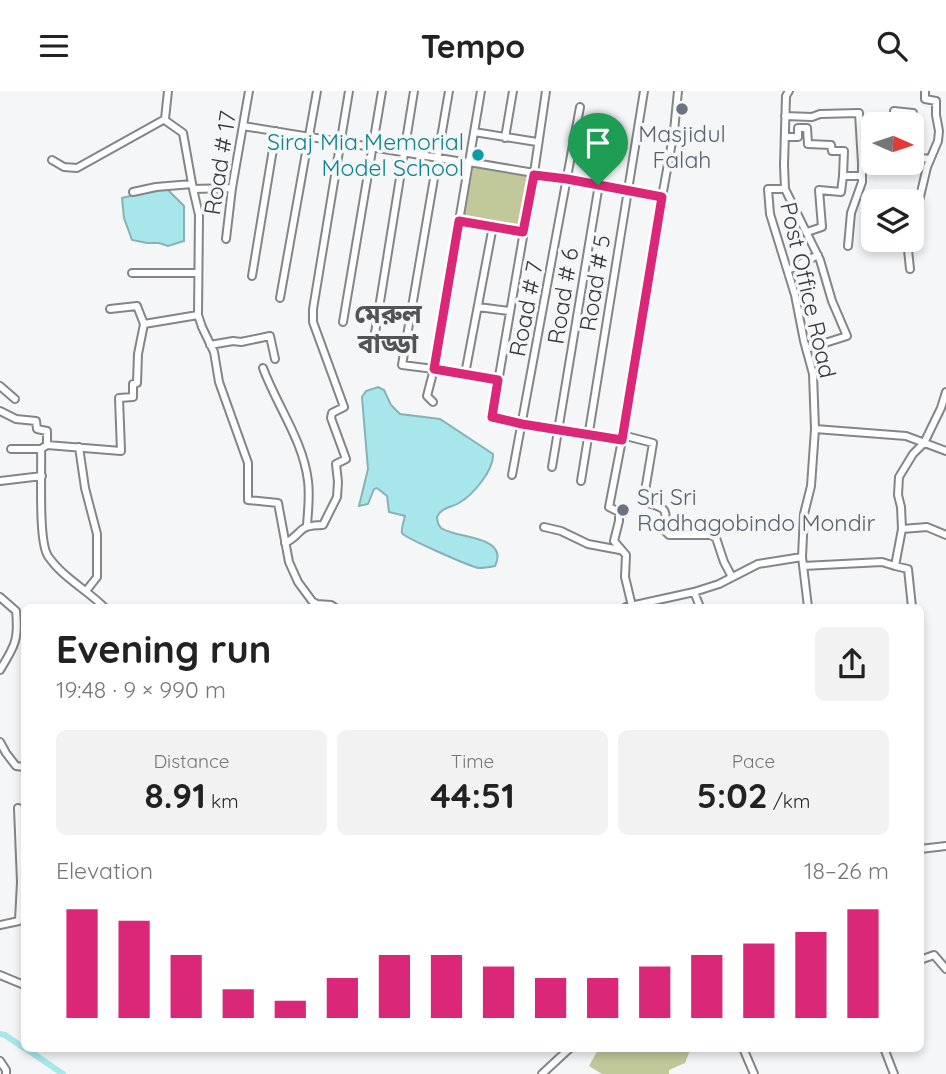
<!DOCTYPE html>
<html lang="en">
<head>
<meta charset="utf-8">
<style>
	:root { --surface:#fff; --page:#f2f2f2; --text:#222; --muted:#767676; --accent:#db2777 }
	body { margin:0; font-family:Quicksand,"Noto Sans Bengali",sans-serif; background:var(--page); color:var(--text); height:100vh; display:flex; flex-direction:column; font-size:26px; white-space:nowrap }
	* { box-sizing:border-box; margin:0 }
	p { font-size:23px; color:var(--muted) }
	.icon { flex:none; width:38px; height:38px; fill:none; stroke:currentColor; stroke-width:2; stroke-linecap:round; stroke-linejoin:round }
	.map { position:relative; flex:1; overflow:hidden }
	.details { position:absolute; left:21px; top:513px; width:903px; height:448px; display:flex; flex-direction:column; background:var(--surface); border-radius:10px; box-shadow:0 4px 10px #0003 }
	.details>* { flex:none }
	.needle { width:46px; rotate:93deg }
	.controls { position:absolute; left:861px; top:21px; display:grid; gap:14px }
	.controls a { display:grid; place-items:center; width:63px; height:63px; border-radius:10px; background:var(--surface); box-shadow:0 4px 10px #0003; font-size:35px }
	.pin { position:absolute; display:grid; place-items:center; width:60px; height:60px; color:#fff; margin:-72px -30px; border-radius:50% 50% 50% 0; rotate:-45deg; box-shadow:0 0 7px #0007 }
	.pin .icon { rotate:45deg }
	.round { display:grid; place-items:center; flex:none; width:74px; height:74px; border-radius:10px; background:var(--page) }
	.head { display:flex; align-items:center; justify-content:space-between; height:119px; padding:0 35px }
	h1 { font-size:38px; font-weight:700; line-height:52px }
	.metrics { display:grid; grid-template-columns:repeat(3,1fr); gap:10px; height:119px; padding:7px 35px }
	.metrics div { display:grid; align-content:center; border-radius:10px; background:var(--page); text-align:center }
	.metrics b { font-size:35px; font-weight:700 }
	.metrics small { font-size:19px; font-weight:400 }
	.metrics p { font-size:19px }
	.chart { height:196px; padding:14px 35px }
	.chart p { display:flex; justify-content:space-between }
	.chart svg { width:100%; height:126px; margin-top:7px; stroke:var(--accent); stroke-width:6 }
	header { display:flex; justify-content:space-between; align-items:center; height:91px; padding:0 35px; background:var(--surface); font-size:32px; font-weight:700 }
	.map>svg:first-child { display:block }
	.green { fill:#c1c89a }
	.water { fill:#a7e6ea; stroke:#86b2b5; stroke-width:2 }
	.lines { fill:none; stroke-linecap:round; stroke-linejoin:round }
	.canal { stroke:#a7e6ea; stroke-width:6 }
	.minor-casing { stroke:#848587; stroke-width:10 }
	.minor { stroke:#fff; stroke-width:6 }
	.route-casing { stroke:#fff; stroke-width:14 }
	.route { stroke:#db2777; stroke-width:9 }
	.worship-dot { fill:#6b7280; stroke:#f5f6f8; stroke-width:2.5 }
	.culture-dot { fill:#0f9aa8; stroke:#f5f6f8; stroke-width:2.5 }
	.labels { text-anchor:middle; stroke-width:7; stroke-linejoin:round; paint-order:stroke }
	.worship-label { font-size:23px; fill:#5b616d; stroke:#f5f6f8 }
	.culture-label { font-size:23px; fill:#0d838f; stroke:#f5f6f8; text-anchor:end }
	.street-label { font-size:23px; fill:#383839; stroke:#f5f6f8 }
	.quarter-label { font-size:26px; font-weight:bold; fill:#535456; stroke:#f5f6f8 }
</style>
</head>
<body>
<header><svg class="icon" aria-label="menu" viewBox="0 0 24 24"><path d="M4 6h16M4 12h16M4 18h16"/></svg>Tempo<svg class="icon" aria-label="search" viewBox="0 0 24 24"><circle cx="10" cy="10" r="6"/><path d="M15 15l6 6"/></svg></header>
<div class="map">
<svg width="946" height="983" viewBox="0 0 946 983">
	<rect width="100%" height="100%" fill="#f5f6f8"/>
	<!-- green -->
	<path class="green" d="M474 72 534 83 524 140 463 129Z
		M599 957H691L685 972 669 979V983H602L589 975Z"/>
	<!-- water -->
	<path class="water" d="M165 96 184 115V150L168 155 159 152H147L132 149 124 127 122 107Z
		M378 296 384 299 391 314 400 323 440 328 493 363C494 379 473 404 459 412 450 417 442 416 437 426 438 432 437 433 441 437 456 448 510 444 495 475 490 476 484 477 479 477 471 476 405 447 402 442 401 438 404 429 405 425L389 421 387 405 377 397 374 398 368 413 359 415 368 378 362 306 366 300Z"/>
	<g class="lines">
		<!-- canal -->
		<path class="canal" d="M0 943 5 944 24 957
			M25 957 63 983"/>
		<defs>
			<path id="minor" d="M481 0 434 278 498 289
				M546 0 534 82 492 326 522 333 622 349
				M789 0 786 5 784 74 785 98H768L770 123 795 204 804 250 813 283 815 338 811 395 804 423 802 466 808 516
				M785 25 812 26 820 23 859 22 862 72
				M894 33V20L913 22 912 55
				M243 35 469 72
				M474 41 537 51
				M786 46H798V37H807L808 53 831 54 832 60H844L843 85H862
				M505 47 513 0
				M912 66 930 68
				M52 69 64 76 77 77 165 28
				M469 71 534 82
				M534 84 567 88 662 106
				M193 98 232 97
				M785 98 820 169 832 210 847 245 806 258
				M133 101 156 96 192 93
				M459 130 523 141
				M912 133 914 131 927 76 938 50 939 40 936 24V10L925 8V0
				M807 141 822 136 819 99 841 101 843 85
				M226 148 232 97 249 0
				M907 149 910 178
				M848 155 851 122 862 91V72H892
				M788 179 818 164
				M132 182H198
				M252 185 276 40
				M280 207 317 0
				M478 216 509 220
				M110 218 137 215 144 233
				M198 224 202 236 214 261 219 291 248 372V409L278 412 289 471 298 491 312 510 317 513 331 514 334 516
				M343 231 382 0
				M210 254 233 250 241 251 270 245 275 268
				M405 254 374 248 414 0
				M263 277C277 315 303 349 308 390 310 405 308 419 307 434
				M465 283 493 135
				M0 295 15 308
				M433 311 427 305 434 278 402 274 449 0
				M0 320 16 328 36 330 37 338 47 340V354
				M815 338 906 345 946 360
				M622 344 653 352 644 406 648 412C671 419 664 419 666 441L669 444H711L716 447 724 471 732 486
				M79 356 85 397 97 443V486L86 500
				M11 358H41L47 354 121 360 119 307 133 306V293L137 292 138 263 144 233 198 224 199 124 193 98 183 42 166 30 165 28 168 0
				M41 358C42 380 38 450 48 465 62 486 87 499 104 516
				M552 376 608 39
				M512 384 580 16
				M0 390 42 385
				M581 390 644 0
				M544 436 561 440 588 453 620 459
				M902 438 927 436 946 444
				M285 452C304 443 295 434 323 434L337 406 338 391 336 373 346 368 331 327 332 322 344 316 313 231V218L349 0
				M803 475 882 471 895 475
				M694 501 700 516
				M0 506 16 520C19 548 15 555 0 579
				M632 515 625 486 626 464 614 450 619 430V421L609 416 622 349 662 106 674 40 678 0
				M626 516 694 501 719 493 758 473 802 466
				M912 516 908 478 895 475 902 438 901 416 898 404 899 386 913 363 924 352 941 317 946 301
				M0 651 6 662 16 675 24 676
				M920 758 946 755
				M0 834 19 830 21 791 18 717
				M920 869 934 864 946 878
				M0 884 24 894
				M743 957 754 983
				M884 957 894 983
				M0 970 6 979V983
				M542 983 570 957"/>
		</defs>
		<!-- minor casing -->
		<use href="#minor" class="minor-casing"/>
		<!-- minor -->
		<use href="#minor" class="minor"/>
	</g>
	<g class="lines">
		<defs>
			<path id="route" d="M534 84 567 88 662 106 622 349 522 333 492 326 498 289 434 278 459 130 523 141Z"/>
		</defs>
		<!-- route casing -->
		<use href="#route" class="route-casing"/>
		<!-- route -->
		<use href="#route" class="route"/>
	</g>
	<!-- markers -->
	<g class="worship-dot">
		<circle cx="682" cy="18" r="7"/>
		<circle cx="623" cy="419" r="7"/>
	</g>
	<circle class="culture-dot" cx="478" cy="64" r="7"/>
	<g class="labels">
		<!-- worship labels -->
		<g class="worship-label">
			<text x="682" y="51">Masjidul<tspan x="682" dy="26">Falah</tspan></text>
			<text x="637" y="414" text-anchor="start">Sri Sri<tspan x="637" dy="26">Radhagobindo Mondir</tspan></text>
		</g>
		<!-- culture labels -->
		<g class="culture-label">
			<text x="464" y="59">Siraj Mia Memorial<tspan x="464" dy="26">Model School</tspan></text>
		</g>
		<!-- street labels -->
		<g class="street-label">
			<text transform="translate(220 72) rotate(-81)" y="8">Road # 17</text>
			<text transform="translate(595 192) rotate(-81)" y="8">Road # 5</text>
			<text transform="translate(808 199) rotate(77)" y="8">Post Office Road</text>
			<text transform="translate(563 205) rotate(-81)" y="8">Road # 6</text>
			<text transform="translate(526 218) rotate(-79)" y="8">Road # 7</text>
		</g>
		<!-- quarter labels -->
		<g class="quarter-label">
			<text x="388" y="232">মেরুল<tspan x="388" dy="30">বাড্ডা</tspan></text>
		</g>
	</g>
</svg>
<div class="controls">
<a><svg class="needle" viewBox="-14 -14 28 28"><path d="M0-13l5 13h-10z" fill="#e53935"/><path d="M0 13l5-13h-10z" fill="#767676"/></svg></a>
<a><svg class="icon" aria-label="layers" viewBox="0 0 24 24"><path d="M12 4l9 5-9 5-9-5zM3 14l9 5 9-5"/></svg></a>
</div>
<div class="pin" style="left:598px;top:94px;background:#1e9e55"><svg class="icon" aria-label="arrive" viewBox="0 0 24 24"><path d="M6 21V4h12l-3 4 3 4H6"/></svg></div>
<section class="details">
<div class="head"><div><h1>Evening run</h1><p>19:48 · 9 × 990 m</p></div><a class="round"><svg class="icon" aria-label="share" viewBox="0 0 24 24"><path d="M12 15V3M7 8l5-5 5 5M5 13v7h14v-7"/></svg></a></div>
<div class="metrics">
<div><p>Distance</p><b>8.91<small> km</small></b></div>
<div><p>Time</p><b>44:51</b></div>
<div><p>Pace</p><b>5:02<small> /km</small></b></div>
</div>
<div class="chart"><p><span>Elevation</span>18–26 m</p>
<svg viewBox="0 0 160 44" preserveAspectRatio="none"><path d="M5 44V6M15 44V10M25 44V22M35 44V34M45 44V38M55 44V30M65 44V22M75 44V22M85 44V26M95 44V30M105 44V30M115 44V26M125 44V22M135 44V18M145 44V14M155 44V6"/></svg>
</div>
</section>
</div>
</body>
</html>
